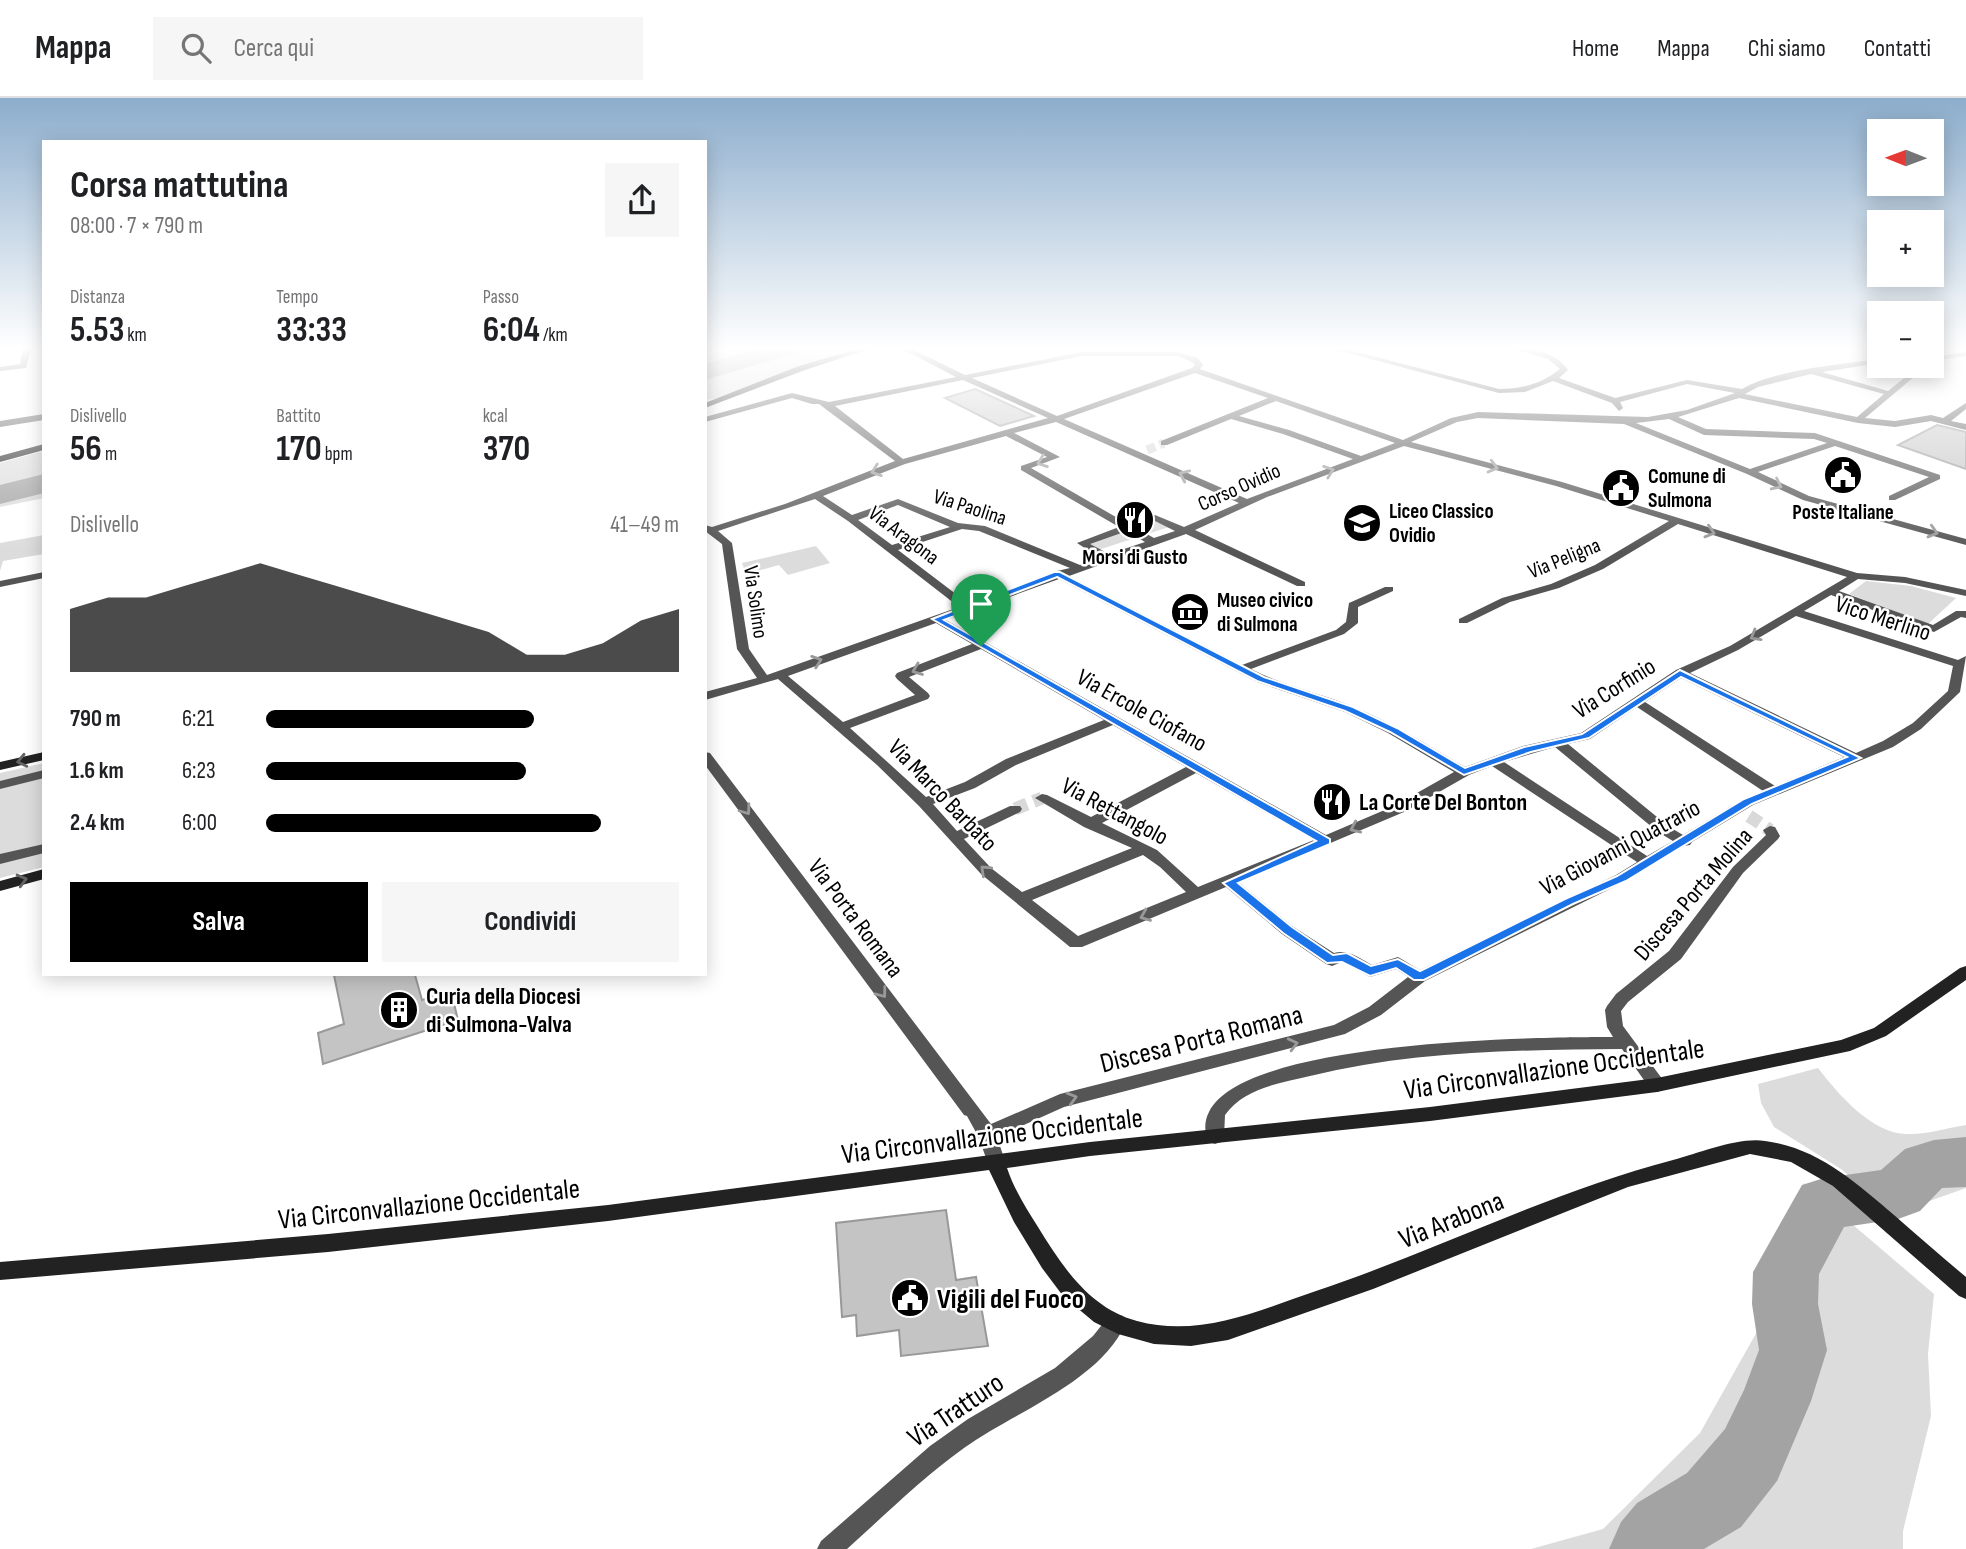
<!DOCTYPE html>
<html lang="it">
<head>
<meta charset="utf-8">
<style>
	:root { --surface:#fff; --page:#f6f6f6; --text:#202124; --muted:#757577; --line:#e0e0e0; --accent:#000 }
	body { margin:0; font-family:"Sofia Sans Condensed",sans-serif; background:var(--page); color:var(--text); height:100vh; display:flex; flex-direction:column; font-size:26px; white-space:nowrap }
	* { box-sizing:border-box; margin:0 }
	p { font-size:23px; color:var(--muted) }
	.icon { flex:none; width:38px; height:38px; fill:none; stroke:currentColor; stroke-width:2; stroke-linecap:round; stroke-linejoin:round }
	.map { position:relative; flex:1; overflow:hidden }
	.sheet { position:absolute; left:42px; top:42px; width:665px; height:836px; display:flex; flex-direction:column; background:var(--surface); border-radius:0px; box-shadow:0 4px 18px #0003 }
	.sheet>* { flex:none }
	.needle { width:46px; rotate:271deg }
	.tools { position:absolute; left:1867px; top:21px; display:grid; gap:14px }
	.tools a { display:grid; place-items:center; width:77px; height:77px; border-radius:0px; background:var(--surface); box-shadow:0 4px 18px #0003; font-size:35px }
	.pin { position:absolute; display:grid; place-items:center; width:60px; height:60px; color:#fff; margin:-72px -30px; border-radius:50% 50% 50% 0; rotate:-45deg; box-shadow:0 0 7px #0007 }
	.pin .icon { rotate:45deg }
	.round { display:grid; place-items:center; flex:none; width:74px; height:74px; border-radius:0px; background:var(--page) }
	.headline { display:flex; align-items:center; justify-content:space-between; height:119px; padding:0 28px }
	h1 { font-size:38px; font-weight:700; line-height:52px }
	.metrics { display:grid; grid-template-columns:repeat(3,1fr); gap:10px; height:119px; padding:7px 28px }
	.metrics div { display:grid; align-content:center }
	.metrics b { font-size:35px; font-weight:700 }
	.metrics small { font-size:19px; font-weight:400 }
	.metrics p { font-size:19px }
	.chart { height:196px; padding:14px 28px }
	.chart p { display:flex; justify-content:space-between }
	.chart svg { width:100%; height:126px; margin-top:7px; fill:var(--accent); opacity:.7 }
	.cta { display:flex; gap:14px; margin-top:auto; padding:14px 28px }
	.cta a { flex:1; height:80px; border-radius:0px; background:var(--accent); color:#fff; font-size:28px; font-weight:700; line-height:80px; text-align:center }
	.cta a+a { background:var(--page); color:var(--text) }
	ul { padding:0 28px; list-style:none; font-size:23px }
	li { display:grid; grid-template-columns:112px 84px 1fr; align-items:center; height:52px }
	li i { height:18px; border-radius:9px; background:var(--accent) }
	header { display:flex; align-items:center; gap:42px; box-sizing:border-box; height:98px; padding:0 35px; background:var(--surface); border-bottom:2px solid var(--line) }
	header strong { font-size:33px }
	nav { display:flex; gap:38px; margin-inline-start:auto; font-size:24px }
	.search { width:490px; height:63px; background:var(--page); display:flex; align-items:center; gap:18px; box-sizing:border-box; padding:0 24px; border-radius:0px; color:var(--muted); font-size:26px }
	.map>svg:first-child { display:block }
	.green { fill:#dcdcdc }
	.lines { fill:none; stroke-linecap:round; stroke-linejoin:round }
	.river { fill:#a3a3a3; fill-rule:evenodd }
	.building { fill:#c4c4c4; stroke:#999; stroke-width:2 }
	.street-tunnel-far1 { stroke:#d9d9d9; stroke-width:9; stroke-dasharray:9 4.5; stroke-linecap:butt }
	.street-tunnel { stroke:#d9d9d9; stroke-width:13; stroke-dasharray:13 7; stroke-linecap:butt }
	.street { fill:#555; fill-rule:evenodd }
	.secondary { fill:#222; fill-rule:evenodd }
	.oneway { stroke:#999 }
	.oneway2 { stroke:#646464 }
	.route { fill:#1a73e8; stroke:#fff; stroke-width:2; fill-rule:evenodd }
	.labels { text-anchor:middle; stroke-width:5; stroke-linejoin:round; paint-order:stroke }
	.far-poi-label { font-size:21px; font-weight:bold; fill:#000; stroke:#fff; text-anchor:start }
	.far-street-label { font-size:21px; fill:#000; stroke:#fff }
	.street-label { font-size:24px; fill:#000; stroke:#fff }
	.poi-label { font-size:24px; font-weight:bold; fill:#000; stroke:#fff; text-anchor:start }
	.near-street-label { font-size:28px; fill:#000; stroke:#fff }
	.near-poi-label { font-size:28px; font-weight:bold; fill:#000; stroke:#fff; text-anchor:start }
</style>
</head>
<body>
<header>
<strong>Mappa</strong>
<div class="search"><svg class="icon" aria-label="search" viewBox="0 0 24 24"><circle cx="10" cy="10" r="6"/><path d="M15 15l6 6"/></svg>Cerca qui</div>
<nav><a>Home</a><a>Mappa</a><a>Chi siamo</a><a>Contatti</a></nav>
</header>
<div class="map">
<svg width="1966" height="1451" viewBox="0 0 1966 1451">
	<rect width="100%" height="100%" fill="#fff"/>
	<!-- green -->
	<path class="green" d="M736 251H852L723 299 705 302V259Z
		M44 353V400L0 409V365Z
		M1155 422 1169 429 1098 452 1087 446Z
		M44 437V456L3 463 0 473V445Z
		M816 448 830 465 788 477 779 467 746 476 742 465Z
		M1866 483 1911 488 1956 500 1928 526 1849 496Z
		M44 665V769L0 780V675Z
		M1818 970C1837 995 1872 1036 1907 1036 1926 1037 1947 1030 1966 1027V1090L1893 1116 1841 1071 1774 1029 1761 1005 1758 986Z
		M1804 1085 1934 1196 1928 1256 1931 1318 1903 1433V1451H1531L1603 1431 1700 1335 1763 1223 1775 1163Z"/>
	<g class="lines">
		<!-- river -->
		<path class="river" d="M757 251H796L793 256 705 282V266Z
			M44 376V395L0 406V387Z
			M1966 1039V1089L1942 1090 1920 1113 1898 1121 1844 1129 1819 1176 1818 1206 1827 1252 1811 1303 1777 1383 1741 1429 1704 1451H1609L1621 1424 1637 1405 1687 1375 1725 1331 1744 1292 1759 1252 1752 1206 1753 1174 1802 1087 1824 1080 1881 1072 1905 1051 1934 1042Z"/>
	</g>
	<!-- building -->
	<path class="building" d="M975 291 1034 318 1000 328 945 300Z
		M1937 327 1966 334V371L1898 347Z
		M334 877H415L422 902 451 893 458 922 323 966 318 935 344 926Z
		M946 1112 956 1182 976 1179 988 1248 901 1258 899 1232 857 1238 856 1217 842 1219 836 1125Z"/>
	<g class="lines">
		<!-- street-tunnel-far1 -->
		<path class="street-tunnel-far1" d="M1147 352 1164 345"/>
		<!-- street-tunnel -->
		<path class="street-tunnel" d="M1015 711 1042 700
			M1749 718 1770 732"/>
		<!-- street -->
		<path class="street" d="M23 251H31L26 270 0 273V269L20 266Z
			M902 251H912L965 277 1082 254H1179L1198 260 1203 267 1200 271 1403 342 1451 320 1478 314 1648 319 1687 312 1735 295 1687 286 1620 304 1623 310 1619 313 1612 305 1553 283 1525 294 1499 295 1333 251H1346L1499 291C1522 291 1541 286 1560 271L1548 261 1514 251C1534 251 1556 254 1568 272L1559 280 1615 300 1687 282 1742 291C1774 272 1841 266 1880 261V265L1822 274 1888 293 1919 268H1927L1865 320 1895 323 1931 317 1943 320 1966 305V311L1951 323 1966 326V332L1931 323 1895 329 1858 325 1739 300 1678 319 1706 331 1815 335 1940 377V381L1895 402H1889V398L1929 379 1835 348 1758 374 1809 398 1966 441V447L1803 402 1747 376 1624 326 1478 320 1457 324 1411 344 1562 384 1857 475 1905 479 1966 492V498L1905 485 1858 481 1839 493 1933 527 1956 513H1966V520L1961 519 1934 534 1831 497 1804 513 1958 562 1966 558 1960 594 1921 631 1893 649 1753 707 1692 744 1690 747 1684 748 1626 783 1425 883 1381 917 1345 936 1064 1009 997 1039 1005 1063 1003 1068 996 1071 989 1068 978 1038 967 1018 964 1017 705 667V654L710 655 991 1026 1060 996 1334 927 1369 909 1408 879 1396 871 1370 879 1342 864 1332 868 1326 866 1282 836 1226 789 1082 849H1070L981 776 919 708 877 667 778 581 705 602V594L757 580 737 551 722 446 705 433V427L712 429 785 406 895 363 819 306H812L792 300 705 324V319L792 295 829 304 956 279ZM1082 258H1178L1192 264 1195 267 1192 270 1057 318 972 280ZM1195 275 1268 300 1161 343V347H1167L1231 321 1283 336 1353 361 1247 401 1064 321ZM1811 276 1884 296 1857 319 1745 296 1758 289ZM963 282 1048 320 903 361 835 308ZM1276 303 1395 345 1361 358 1289 332 1239 318ZM1669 321 1704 337 1814 341 1827 345 1750 371 1636 325ZM1056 324 1239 405 1184 429 1155 417 1128 426 1031 370 1060 359 1014 335ZM1006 338 1047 359 1021 368V372L1119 429 1077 445 1100 460 1080 467 985 428 958 425 898 401 852 417 823 398 905 366ZM1404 348 1556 388 1669 423 1595 467 1551 486 1502 500 1459 521V525H1467L1510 504 1559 490 1603 471 1678 426 1847 479 1730 548 1676 572 1581 635 1523 648 1465 669C1429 648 1393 625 1354 609 1321 595 1284 588 1251 571L1344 536 1358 525V509L1393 493V489H1385L1349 505 1346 524 1336 532 1242 567 1069 478 1186 436 1297 488H1305V484L1195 432 1267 399ZM815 401 848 423 959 509 767 577 749 551 732 445 718 433ZM898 407 950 429 892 447 858 422ZM1155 423 1175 433 1154 440 1136 430ZM962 431 979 433 1070 470 1053 474 1052 476 969 506 898 452ZM1127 433 1145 444 1109 456 1090 446ZM1059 481 1257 584 1345 614 1388 635 1454 674 1394 708 1326 737 946 522ZM1796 518 1953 568 1948 593 1913 625 1883 643 1856 655 1690 575 1738 552ZM936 525 972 546 897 575 895 578 897 581 915 597 843 624 788 578ZM981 551 1104 622 1006 661 965 684 926 699 850 630 928 601 930 598 928 595 909 579ZM1681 580 1844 659 1775 688 1645 604ZM1637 609 1763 693 1743 701 1683 737 1668 728 1568 646 1590 641ZM1113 627 1186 669 1091 719 1047 697 1042 696 1035 700 1084 729 1132 750 1022 794 991 770 964 741 1020 714 1022 711 1020 708H1010L957 733 933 706 975 690 1016 667ZM1555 649 1658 734 1673 743 1647 758 1504 664ZM1492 668 1637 764 1616 777 1420 872 1398 859 1372 867C1359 860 1348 851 1334 855L1292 828 1238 784 1404 714 1469 677ZM1196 675 1314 742 1198 789 1157 752 1102 725ZM1143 757 1160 769 1186 794 1078 838 1032 802Z
			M1966 254V258L1932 263V259Z
			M44 316V322L0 329V323Z
			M44 474V480L0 489V483Z
			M44 672V680L0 691V683Z
			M1770 728 1775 729 1780 738 1778 741 1743 775 1681 861 1628 904 1621 913 1623 928 1663 982 1666 987 1663 992 1657 994 1651 992 1622 951C1517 952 1412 953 1310 978 1280 985 1244 990 1225 1017L1224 1039 1221 1044 1215 1046 1209 1044C1204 1035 1204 1023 1209 1014 1244 942 1537 939 1613 939L1607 929 1605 912 1607 908 1616 896 1669 853 1733 769 1766 737 1763 732Z
			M44 746V755L0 766V756Z
			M1116 1216 1123 1218 1126 1225C1100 1284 1014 1314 964 1350 922 1380 885 1417 847 1451H817L821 1443 930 1348 968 1321 1055 1270 1093 1238 1109 1218Z"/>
		<!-- secondary -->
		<path class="secondary" d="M857 251H869L805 272 705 310V305L799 268Z
			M44 346V352L0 364V358Z
			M44 654V662L0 672V664Z
			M44 771V781L0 793V783Z
			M1966 868V882L1886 938 1850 953 1657 994 1430 1023 1090 1058 1007 1070C1014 1091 1026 1110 1038 1129 1062 1168 1089 1210 1137 1223 1199 1240 1257 1213 1316 1193 1436 1153 1550 1094 1673 1062 1700 1055 1738 1039 1765 1043 1818 1050 1855 1084 1894 1117 1918 1138 1942 1159 1966 1179V1201L1959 1198 1833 1088 1791 1064 1750 1056 1628 1089 1373 1191 1228 1242 1191 1248 1154 1246 1118 1236 1094 1224 1063 1198 1042 1170 1014 1124 989 1072 608 1123 328 1154 0 1182V1164L328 1136 608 1107 1090 1044 1430 1009 1657 980 1841 942 1874 930 1960 870Z"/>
	</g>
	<!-- one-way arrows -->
	<defs><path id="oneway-chevron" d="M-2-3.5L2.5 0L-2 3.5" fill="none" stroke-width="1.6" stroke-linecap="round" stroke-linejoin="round" transform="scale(1.75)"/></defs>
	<g class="oneway">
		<use href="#oneway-chevron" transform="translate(1042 364) rotate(160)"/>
		<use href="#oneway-chevron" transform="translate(1493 369) rotate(15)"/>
		<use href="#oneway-chevron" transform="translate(876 373) rotate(161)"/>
		<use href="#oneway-chevron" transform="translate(1329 373) rotate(-20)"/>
		<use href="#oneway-chevron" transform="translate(1184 377) rotate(-156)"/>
		<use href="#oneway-chevron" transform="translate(1777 387) rotate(26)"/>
		<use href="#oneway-chevron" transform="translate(1710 434) rotate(17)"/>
		<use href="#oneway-chevron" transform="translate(1933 434) rotate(16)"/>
		<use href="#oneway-chevron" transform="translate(1755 538) rotate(150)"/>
		<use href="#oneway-chevron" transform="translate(817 563) rotate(-19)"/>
		<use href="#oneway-chevron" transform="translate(917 572) rotate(159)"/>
		<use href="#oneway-chevron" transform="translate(746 712) rotate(54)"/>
		<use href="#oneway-chevron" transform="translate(1355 730) rotate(156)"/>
		<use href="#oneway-chevron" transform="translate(985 772) rotate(-137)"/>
		<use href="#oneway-chevron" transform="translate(1145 818) rotate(158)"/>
		<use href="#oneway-chevron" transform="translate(882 895) rotate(53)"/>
		<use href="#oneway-chevron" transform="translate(1293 946) rotate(-14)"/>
		<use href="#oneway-chevron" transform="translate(1072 1000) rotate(-16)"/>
	</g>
	<g class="oneway2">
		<use href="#oneway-chevron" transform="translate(22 663) rotate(167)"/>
		<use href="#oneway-chevron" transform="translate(22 782) rotate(-15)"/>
	</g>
	<!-- sky -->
	<linearGradient id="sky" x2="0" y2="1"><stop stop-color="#8cadcc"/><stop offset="0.55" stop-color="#fff"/><stop offset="1" stop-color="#fff" stop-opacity="0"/></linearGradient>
	<rect width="1966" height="454" fill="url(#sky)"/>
	<!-- route -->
	<path class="route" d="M1054 474H1060L1264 579 1353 609 1397 630 1465 670 1524 649 1582 636 1680 572 1861 660 1752 706 1626 783 1573 806 1424 882H1414L1396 870 1370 878 1342 864 1327 865 1283 835 1223 785 1316 743 932 521ZM1057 479 1257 583 1345 613 1390 634 1464 677 1531 654 1589 640 1681 579 1847 659 1744 701 1617 778 1565 801 1420 873 1398 861 1371 868 1347 855 1333 857 1292 829 1238 785 1330 746V741L944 522Z"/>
	<!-- icons -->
	<defs>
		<symbol id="civic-disc" viewBox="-11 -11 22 22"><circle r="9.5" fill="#000" stroke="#fff"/><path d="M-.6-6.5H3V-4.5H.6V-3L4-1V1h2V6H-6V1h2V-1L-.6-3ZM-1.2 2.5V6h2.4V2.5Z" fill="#fff"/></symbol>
		<symbol id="restaurant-disc" viewBox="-11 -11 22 22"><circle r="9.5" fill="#000" stroke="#fff"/><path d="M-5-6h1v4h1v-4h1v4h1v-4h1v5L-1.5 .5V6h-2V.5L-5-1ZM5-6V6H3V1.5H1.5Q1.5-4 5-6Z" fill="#fff"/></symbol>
		<symbol id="school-disc" viewBox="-11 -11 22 22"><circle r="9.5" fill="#000" stroke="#fff"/><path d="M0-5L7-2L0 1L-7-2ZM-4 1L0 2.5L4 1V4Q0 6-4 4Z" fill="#fff"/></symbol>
		<symbol id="museum-disc" viewBox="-11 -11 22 22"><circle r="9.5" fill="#000" stroke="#fff"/><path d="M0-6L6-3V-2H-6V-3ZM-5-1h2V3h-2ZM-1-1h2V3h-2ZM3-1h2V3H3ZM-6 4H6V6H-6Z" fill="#fff"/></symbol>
		<symbol id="building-disc" viewBox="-11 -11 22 22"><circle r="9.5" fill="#000" stroke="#fff"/><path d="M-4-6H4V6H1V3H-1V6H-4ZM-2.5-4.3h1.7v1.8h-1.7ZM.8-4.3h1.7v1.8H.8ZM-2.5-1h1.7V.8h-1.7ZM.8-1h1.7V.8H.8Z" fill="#fff"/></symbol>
	</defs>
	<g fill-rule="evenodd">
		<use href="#civic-disc" x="1821" y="355" width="44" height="44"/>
		<use href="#civic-disc" x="1599" y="368" width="44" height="44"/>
		<use href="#restaurant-disc" x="1113" y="400" width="44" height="44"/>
		<use href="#school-disc" x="1340" y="403" width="44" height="44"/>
		<use href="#museum-disc" x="1168" y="492" width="44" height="44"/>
		<use href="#restaurant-disc" x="1310" y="682" width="44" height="44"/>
		<use href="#building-disc" x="377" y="890" width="44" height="44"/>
		<use href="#civic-disc" x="888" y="1178" width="44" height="44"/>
	</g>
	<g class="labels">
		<!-- far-poi labels -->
		<g class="far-poi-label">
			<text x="1648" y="385">Comune di<tspan x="1648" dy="24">Sulmona</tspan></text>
			<text x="1389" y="420">Liceo Classico<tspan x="1389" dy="24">Ovidio</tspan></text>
			<text x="1843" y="421" text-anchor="middle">Poste Italiane</text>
			<text x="1135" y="466" text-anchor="middle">Morsi di Gusto</text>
			<text x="1217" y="509">Museo civico<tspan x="1217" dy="24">di Sulmona</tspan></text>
		</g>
		<!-- far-street labels -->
		<g class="far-street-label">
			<text transform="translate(1239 389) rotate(-24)" y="7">Corso Ovidio</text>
			<text transform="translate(970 409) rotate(18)" y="7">Via Paolina</text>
			<text transform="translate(904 437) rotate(37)" y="7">Via Aragona</text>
			<text transform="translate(1564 460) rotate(-22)" y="7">Via Peligna</text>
			<text transform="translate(756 504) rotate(82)" y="7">Via Solimo</text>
		</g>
		<!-- street labels -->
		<g class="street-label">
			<text transform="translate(1883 520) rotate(18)" y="8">Vico Merlino</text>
			<text transform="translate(1614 590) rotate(-32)" y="8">Via Corfinio</text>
			<text transform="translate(1142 612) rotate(29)" y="8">Via Ercole Ciofano</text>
			<text transform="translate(943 697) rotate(46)" y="8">Via Marco Barbato</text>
			<text transform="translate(1115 713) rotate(28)" y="8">Via Rettangolo</text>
			<text transform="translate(1620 749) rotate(-28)" y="8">Via Giovanni Quatrario</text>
			<text transform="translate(1693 796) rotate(-49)" y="8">Discesa Porta Molina</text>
			<text transform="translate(856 820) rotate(53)" y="8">Via Porta Romana</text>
		</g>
		<!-- poi labels -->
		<g class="poi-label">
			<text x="1359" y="712">La Corte Del Bonton</text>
			<text x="426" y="906">Curia della Diocesi<tspan x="426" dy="28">di Sulmona-Valva</tspan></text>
		</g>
		<!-- near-street labels -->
		<g class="near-street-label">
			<text transform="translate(1201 940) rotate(-14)" y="10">Discesa Porta Romana</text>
			<text transform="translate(1554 970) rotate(-8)" y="10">Via Circonvallazione Occidentale</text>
			<text transform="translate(992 1037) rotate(-7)" y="10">Via Circonvallazione Occidentale</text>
			<text transform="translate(429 1105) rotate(-6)" y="10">Via Circonvallazione Occidentale</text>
			<text transform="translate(1451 1121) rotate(-22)" y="10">Via Arabona</text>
			<text transform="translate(955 1311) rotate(-34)" y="10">Via Tratturo</text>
		</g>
		<!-- near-poi labels -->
		<g class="near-poi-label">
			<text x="937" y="1210">Vigili del Fuoco</text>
		</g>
	</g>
</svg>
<div class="tools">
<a><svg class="needle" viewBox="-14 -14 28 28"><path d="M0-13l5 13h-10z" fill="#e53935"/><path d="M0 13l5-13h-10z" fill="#757577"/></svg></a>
<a>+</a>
<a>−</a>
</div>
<div class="pin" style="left:981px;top:548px;background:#1e9e55"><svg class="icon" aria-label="arrive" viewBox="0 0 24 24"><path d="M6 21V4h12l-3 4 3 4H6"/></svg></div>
<section class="sheet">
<div class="headline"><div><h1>Corsa mattutina</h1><p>08:00 · 7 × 790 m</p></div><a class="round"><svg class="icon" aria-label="share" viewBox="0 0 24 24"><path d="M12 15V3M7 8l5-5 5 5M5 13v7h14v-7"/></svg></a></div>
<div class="metrics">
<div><p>Distanza</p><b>5.53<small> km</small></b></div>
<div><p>Tempo</p><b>33:33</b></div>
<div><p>Passo</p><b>6:04<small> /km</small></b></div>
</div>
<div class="metrics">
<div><p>Dislivello</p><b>56<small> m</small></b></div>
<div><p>Battito</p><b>170<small> bpm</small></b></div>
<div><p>kcal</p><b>370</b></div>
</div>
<div class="chart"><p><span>Dislivello</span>41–49 m</p>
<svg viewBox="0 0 160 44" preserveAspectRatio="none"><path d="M0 44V22L10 18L20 18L30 14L40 10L50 6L60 10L70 14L80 18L90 22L100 26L110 30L120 38L130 38L140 34L150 26L160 22V44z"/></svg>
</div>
<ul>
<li><b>790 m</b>6:21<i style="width:65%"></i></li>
<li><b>1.6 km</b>6:23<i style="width:63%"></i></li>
<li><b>2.4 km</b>6:00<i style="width:81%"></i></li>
</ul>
<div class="cta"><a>Salva</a><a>Condividi</a></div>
</section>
</div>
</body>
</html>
